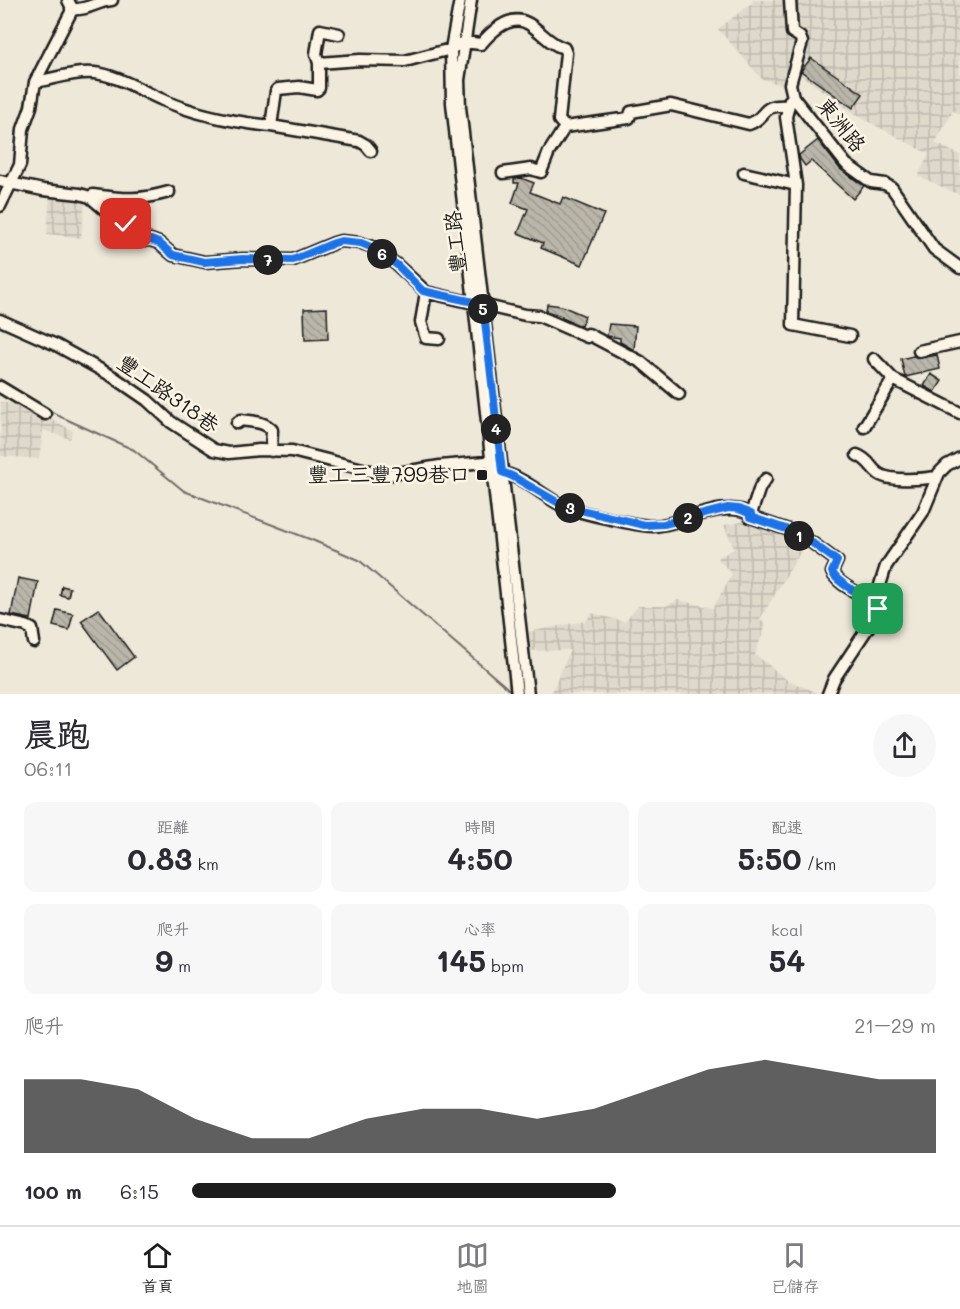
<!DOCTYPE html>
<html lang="zh-TW">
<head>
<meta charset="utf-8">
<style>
	:root { --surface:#fff; --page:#f7f7f7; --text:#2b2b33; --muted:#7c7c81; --line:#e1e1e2; --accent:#1c1c1c }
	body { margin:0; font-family:Mali,"LXGW WenKai TC",sans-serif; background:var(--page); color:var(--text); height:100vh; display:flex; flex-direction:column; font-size:22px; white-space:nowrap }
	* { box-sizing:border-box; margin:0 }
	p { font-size:20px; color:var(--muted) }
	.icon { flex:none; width:33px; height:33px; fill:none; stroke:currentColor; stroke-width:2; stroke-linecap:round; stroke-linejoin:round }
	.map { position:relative; height:694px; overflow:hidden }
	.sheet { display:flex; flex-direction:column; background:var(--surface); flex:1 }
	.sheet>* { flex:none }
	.pin { position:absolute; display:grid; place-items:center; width:51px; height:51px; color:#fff; margin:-26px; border-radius:12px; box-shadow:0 3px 9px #0006 }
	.km { position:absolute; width:30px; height:30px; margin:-15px; border-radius:50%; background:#222; color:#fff; font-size:16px; line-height:30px; text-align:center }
	.round { display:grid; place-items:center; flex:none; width:63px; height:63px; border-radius:32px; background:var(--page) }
	.head { display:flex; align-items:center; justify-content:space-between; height:102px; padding:0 24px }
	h1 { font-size:33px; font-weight:700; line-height:45px }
	.stats { display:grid; grid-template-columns:repeat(3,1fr); gap:9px; height:102px; padding:6px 24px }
	.stats div { display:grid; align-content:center; border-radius:12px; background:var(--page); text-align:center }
	.stats b { font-size:30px; font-weight:700 }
	.stats small { font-size:16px; font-weight:400 }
	.stats p { font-size:16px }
	.chart { height:168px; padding:12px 24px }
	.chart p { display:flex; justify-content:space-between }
	.chart svg { width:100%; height:108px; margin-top:6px; fill:var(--accent); opacity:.7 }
	ul { padding:0 24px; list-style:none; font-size:20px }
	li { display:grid; grid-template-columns:96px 72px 1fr; align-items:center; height:45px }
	li i { height:15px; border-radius:8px; background:var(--accent) }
	.menu { display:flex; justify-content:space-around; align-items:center; height:84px; border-top:2px solid var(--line); background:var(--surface); font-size:16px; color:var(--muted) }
	.menu a { display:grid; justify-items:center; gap:3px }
	.menu .active { color:var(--accent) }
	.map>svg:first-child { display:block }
	.industrial { fill:url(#industrial-grid) }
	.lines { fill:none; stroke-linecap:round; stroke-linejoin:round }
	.stream { stroke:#6f6c67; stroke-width:2 }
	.building { fill:url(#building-back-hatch); stroke:#1c1c1c; stroke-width:1.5 }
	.minor-casing { stroke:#1c1c1c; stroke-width:15 }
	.minor { stroke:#fcf5e5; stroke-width:10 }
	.route-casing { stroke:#fff; stroke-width:12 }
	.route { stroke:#1a73e8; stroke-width:8 }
	.poi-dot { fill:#1c1c1c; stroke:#fcf5e5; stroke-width:2 }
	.labels { text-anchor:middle; stroke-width:5; stroke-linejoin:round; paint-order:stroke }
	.street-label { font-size:21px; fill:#1c1c1c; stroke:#fcf5e5 }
	.poi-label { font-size:21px; fill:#1c1c1c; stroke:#fcf5e5; text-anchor:end }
</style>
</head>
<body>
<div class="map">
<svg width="960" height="694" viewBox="0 0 960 694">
	<defs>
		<pattern id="industrial-grid" width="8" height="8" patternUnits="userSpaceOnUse" patternTransform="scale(1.5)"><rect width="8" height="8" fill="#ded9cb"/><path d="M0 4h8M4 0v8" fill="none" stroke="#bebaae"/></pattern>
		<pattern id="building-back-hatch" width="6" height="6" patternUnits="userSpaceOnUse" patternTransform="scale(1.5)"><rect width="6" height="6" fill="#bab6aa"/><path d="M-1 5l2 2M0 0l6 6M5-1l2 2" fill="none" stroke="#9f9c92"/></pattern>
	</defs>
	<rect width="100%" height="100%" fill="#eee8d9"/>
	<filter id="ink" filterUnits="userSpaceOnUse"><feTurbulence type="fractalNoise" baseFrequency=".0167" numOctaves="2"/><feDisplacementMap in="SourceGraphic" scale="12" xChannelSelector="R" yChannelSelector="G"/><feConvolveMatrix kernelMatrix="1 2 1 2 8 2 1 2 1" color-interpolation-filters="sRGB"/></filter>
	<g filter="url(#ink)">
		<!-- industrial -->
		<path class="industrial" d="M751 0H960V114L953 111 935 143 960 155V195L918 176 929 154 858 116 792 69 785 86 762 79 718 29 753 2Z
			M50 194 85 199 81 238 47 234Z
			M19 400 73 431 70 439 43 430 39 459 0 456 1 402 12 404Z
			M747 521 779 528 806 543 760 619 766 625 755 654 787 680 821 694H551L570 650 529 651 527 632 586 621 592 613 625 622 638 606H666L678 600 713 608 732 574 717 558 734 549 724 525Z"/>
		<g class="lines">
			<!-- stream -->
			<path class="stream" d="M0 379 59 416 134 450 184 491 312 540 359 560 512 692"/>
		</g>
		<!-- building -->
		<path class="building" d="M811 58 863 94 853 108 801 71Z
			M818 140 840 169 864 186 853 199 811 161 805 166 800 159 799 155Z
			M521 178 534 183 530 192 560 204 563 197 604 214 582 265 541 248 543 243 518 233 528 209 512 203 519 183H514V179Z
			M547 304 562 306 585 316 581 326 562 318V316L546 311Z
			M327 308 328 339 305 340 304 309Z
			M609 324 636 326 634 350 620 342V338L607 336Z
			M937 355 940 369 905 377 901 359 913 356 921 358Z
			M931 374 942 381 935 392 924 386Z
			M18 578 38 582 31 619 11 615Z
			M62 586 70 588 68 597 60 595Z
			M99 609 134 657 117 670 81 621Z
			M57 610 73 614 69 630 53 626Z"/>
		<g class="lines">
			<defs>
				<path id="minor" d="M460 0 451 49 452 103 517 694
					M471 0 459 80 460 107 528 694
					M790 0 792 32 800 37 802 42 790 84 793 97 846 164 871 182 885 184 892 188 934 249 960 268
					M72 9C87 11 97 1 112 0
					M319 63 316 54 320 30 339 34
					M35 82C54 79 75 71 94 73 118 75 141 91 163 100 196 115 234 122 271 126L276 91 278 89 299 87 317 90 319 88V63L360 60 405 61 451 49 463 42 481 44C492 31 511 13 529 24 542 32 549 44 564 48L566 53 559 120 565 127 629 118 631 112 671 105 749 124C769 117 758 104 788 106
					M790 100 786 117 796 185 793 325 850 336
					M271 126 359 141 366 145 371 151
					M503 173 531 169 541 172 549 152 565 127
					M744 173 796 185
					M0 181 43 190 80 194 90 197 110 214 124 222 132 239 136 241 151 240 159 243 173 255 205 262 243 259 293 260 334 243 341 241 361 243 373 247 397 265 426 292 525 315 539 316 587 337 588 334 641 362 679 394
					M90 197 93 195C125 199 137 201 169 192
					M0 206 20 165 23 129 31 107 35 82 71 12V6L68 0
					M426 292 421 322 426 338 439 339
					M0 320 56 345 112 376 147 400 171 422 214 450 229 453 259 450 292 451 386 475 440 466 497 461
					M919 351 960 342
					M874 359 893 379 960 413
					M0 387 45 414
					M237 423 241 420C252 422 264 421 272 430L271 451
					M864 427 893 379
					M857 455C870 460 870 468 879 474 891 482 924 479 937 477
					M497 473C518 472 544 497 563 506 577 512 637 526 653 526 682 525 724 498 751 514L750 517 789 530 811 542 837 561 832 572C838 586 866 597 879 603
					M751 514 760 487 766 479
					M0 620 26 626 32 629 34 642
					M828 694 834 679 877 614 880 585 886 566 923 512 939 473 947 465 960 458"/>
			</defs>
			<!-- minor casing -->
			<use href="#minor" class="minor-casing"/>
			<!-- minor -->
			<use href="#minor" class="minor"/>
		</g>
	</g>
	<g class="lines" filter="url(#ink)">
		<defs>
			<path id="route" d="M126 224 132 239 136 241 151 240 159 243 173 255 204 262 243 259 293 260 334 243 341 241 361 243 373 248 397 265 423 291 483 304 502 472 512 476 564 506 644 525 664 524 728 508 739 509 751 514 750 517 789 530 811 542 837 561 832 572C838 585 866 597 879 603L878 609"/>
		</defs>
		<!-- route casing -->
		<use href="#route" class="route-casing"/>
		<!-- route -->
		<use href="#route" class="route"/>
	</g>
	<!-- markers -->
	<rect class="poi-dot" x="476" y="469" width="12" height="12" rx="3"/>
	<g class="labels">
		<!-- street labels -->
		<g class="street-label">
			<text transform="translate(841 125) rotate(51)" y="7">東洲路</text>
			<text transform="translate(456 242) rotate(-96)" y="7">豐工路</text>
			<text transform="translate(168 394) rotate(35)" y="7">豐工路318巷</text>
		</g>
		<!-- poi labels -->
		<g class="poi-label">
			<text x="470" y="482">豐工三豐799巷口</text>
		</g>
	</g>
</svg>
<div class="pin" style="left:878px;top:609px;background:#1e9e55"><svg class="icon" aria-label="arrive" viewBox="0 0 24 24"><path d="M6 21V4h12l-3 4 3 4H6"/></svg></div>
<div class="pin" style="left:126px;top:224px;background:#d93025"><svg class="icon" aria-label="check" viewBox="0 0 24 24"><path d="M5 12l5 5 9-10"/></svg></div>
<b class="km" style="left:799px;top:536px">1</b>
<b class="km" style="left:688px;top:518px">2</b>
<b class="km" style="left:570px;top:508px">3</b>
<b class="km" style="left:496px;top:429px">4</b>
<b class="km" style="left:483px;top:309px">5</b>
<b class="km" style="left:382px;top:254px">6</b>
<b class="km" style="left:268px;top:260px">7</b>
</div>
<section class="sheet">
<div class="head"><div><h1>晨跑</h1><p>06:11</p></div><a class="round"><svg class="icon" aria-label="share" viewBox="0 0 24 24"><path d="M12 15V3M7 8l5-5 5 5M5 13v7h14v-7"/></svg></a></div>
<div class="stats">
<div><p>距離</p><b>0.83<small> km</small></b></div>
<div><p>時間</p><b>4:50</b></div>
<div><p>配速</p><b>5:50<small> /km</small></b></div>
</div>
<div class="stats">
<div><p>爬升</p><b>9<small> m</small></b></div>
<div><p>心率</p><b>145<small> bpm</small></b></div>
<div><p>kcal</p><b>54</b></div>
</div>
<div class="chart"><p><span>爬升</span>21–29 m</p>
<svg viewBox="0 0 160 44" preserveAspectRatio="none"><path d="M0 44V14L10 14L20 18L30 30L40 38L50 38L60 30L70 26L80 26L90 30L100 26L110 18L120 10L130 6L140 10L150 14L160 14V44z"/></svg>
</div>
<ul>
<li><b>100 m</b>6:15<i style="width:57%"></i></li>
</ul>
</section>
<nav class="menu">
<a class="active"><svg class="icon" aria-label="home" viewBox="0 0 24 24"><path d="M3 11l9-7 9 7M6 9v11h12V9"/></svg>首頁</a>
<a><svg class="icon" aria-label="map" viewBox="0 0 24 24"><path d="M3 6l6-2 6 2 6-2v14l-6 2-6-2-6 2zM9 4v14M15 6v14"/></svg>地圖</a>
<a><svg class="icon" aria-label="saved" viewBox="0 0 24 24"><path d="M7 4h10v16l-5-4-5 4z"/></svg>已儲存</a>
</nav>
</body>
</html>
